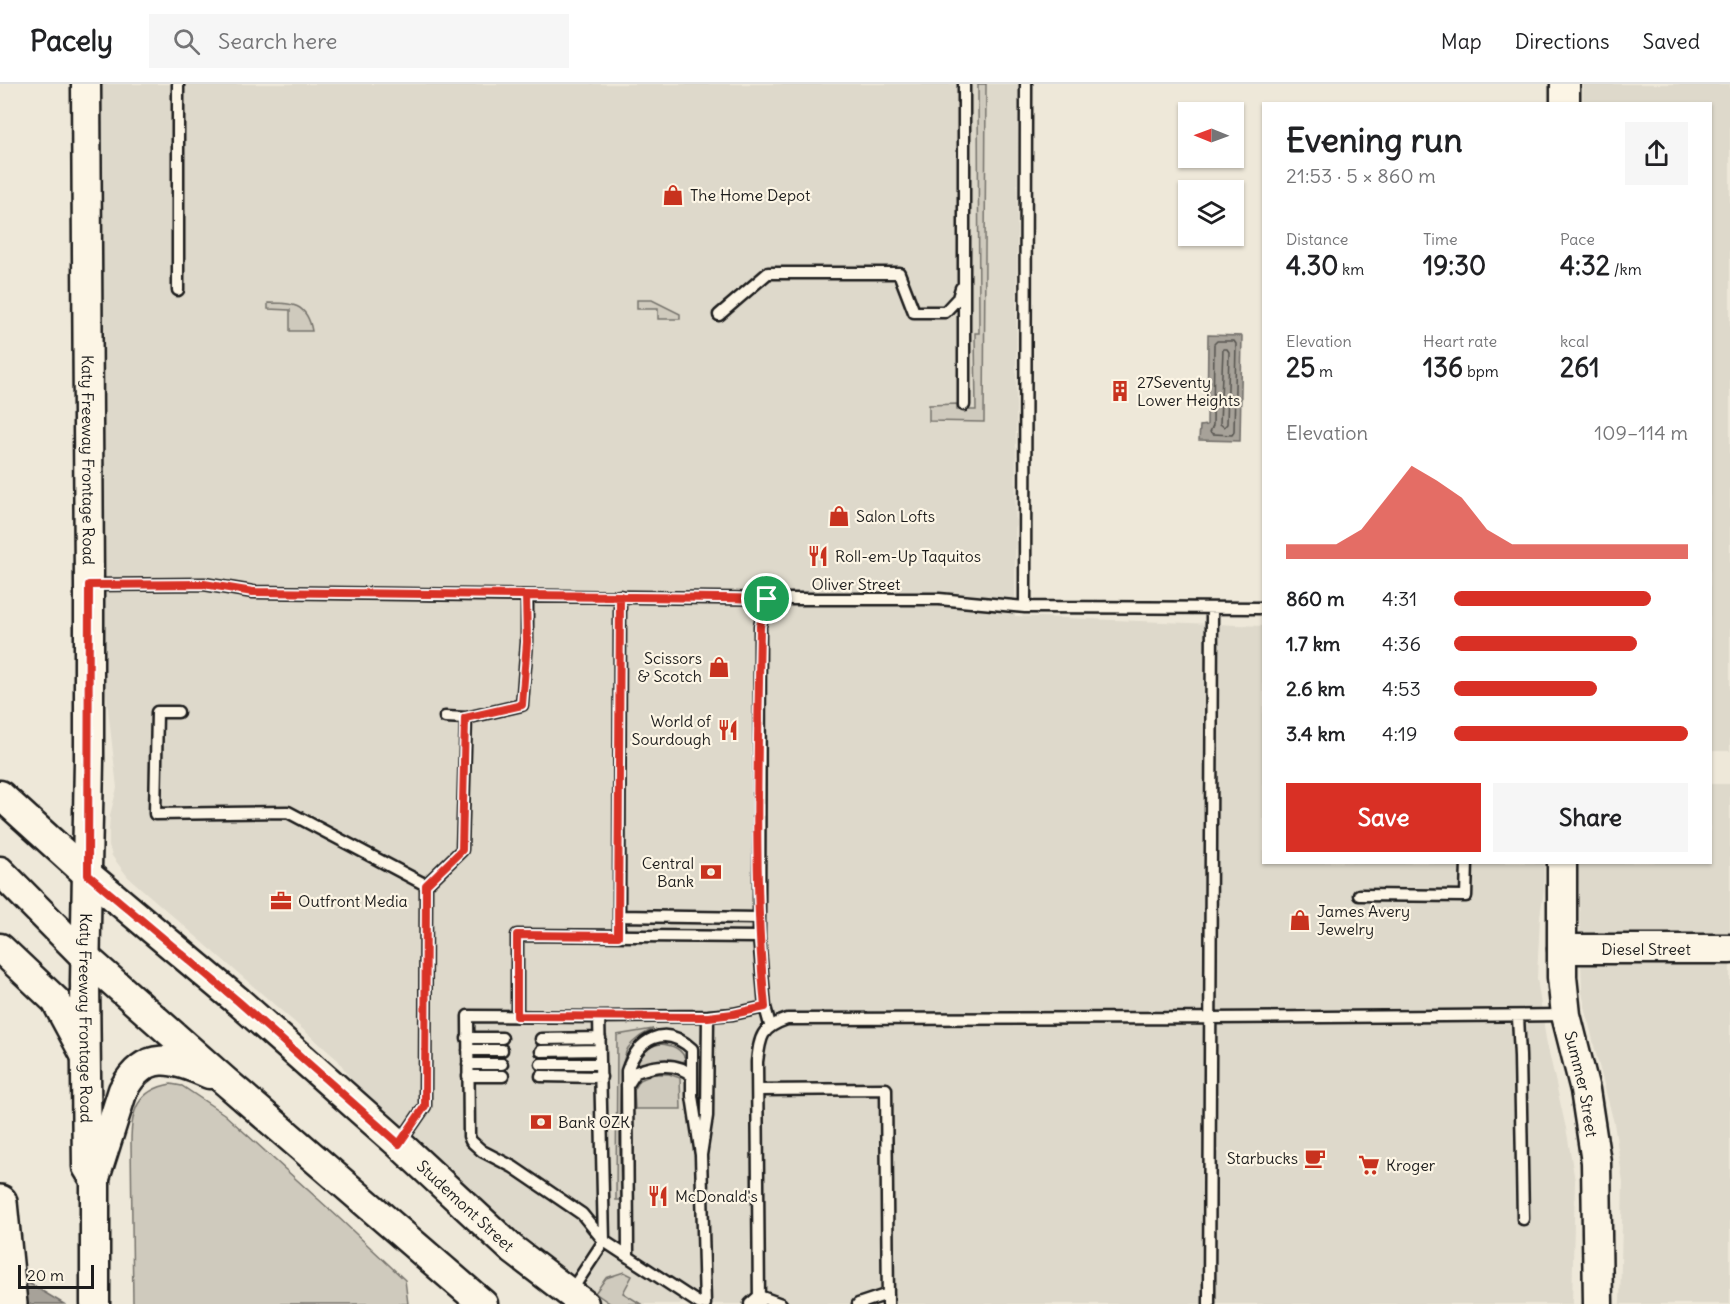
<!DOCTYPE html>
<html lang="en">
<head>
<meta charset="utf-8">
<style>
	:root { --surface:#fff; --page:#f6f6f6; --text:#202124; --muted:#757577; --line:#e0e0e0; --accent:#d93025 }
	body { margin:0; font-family:Delius,sans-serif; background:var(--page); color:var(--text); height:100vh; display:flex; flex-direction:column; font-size:22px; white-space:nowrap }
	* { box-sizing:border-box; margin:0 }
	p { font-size:20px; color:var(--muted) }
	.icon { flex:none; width:33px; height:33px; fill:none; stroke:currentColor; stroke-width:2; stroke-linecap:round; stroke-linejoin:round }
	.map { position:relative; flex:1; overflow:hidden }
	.side { position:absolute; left:1262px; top:18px; width:450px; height:762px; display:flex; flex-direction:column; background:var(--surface); border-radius:0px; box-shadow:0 2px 4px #0004 }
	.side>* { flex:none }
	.needle { width:39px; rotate:271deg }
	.buttons { position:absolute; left:1178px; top:18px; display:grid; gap:12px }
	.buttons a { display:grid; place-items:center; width:66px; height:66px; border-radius:0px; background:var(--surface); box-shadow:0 2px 4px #0004; font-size:30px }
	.scale { position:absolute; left:18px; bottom:15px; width:76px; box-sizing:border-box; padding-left:6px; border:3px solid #1c1c1c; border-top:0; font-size:16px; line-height:21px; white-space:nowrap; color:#1c1c1c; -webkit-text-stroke:4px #fcf5e5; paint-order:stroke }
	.pin { position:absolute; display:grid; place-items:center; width:51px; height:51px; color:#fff; margin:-26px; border:3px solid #fff; border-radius:50%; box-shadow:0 2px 6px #0007 }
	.round { display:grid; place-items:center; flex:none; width:63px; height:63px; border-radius:0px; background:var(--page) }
	.headline { display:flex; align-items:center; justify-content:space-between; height:102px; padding:0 24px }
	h1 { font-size:33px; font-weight:700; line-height:45px }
	.metrics { display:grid; grid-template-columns:repeat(3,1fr); gap:9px; height:102px; padding:6px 24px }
	.metrics div { display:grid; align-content:center }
	.metrics b { font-size:26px; font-weight:700 }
	.metrics small { font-size:16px; font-weight:400 }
	.metrics p { font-size:16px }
	.chart { height:168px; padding:12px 24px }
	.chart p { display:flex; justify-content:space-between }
	.chart svg { width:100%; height:108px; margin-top:6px; fill:var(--accent); opacity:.7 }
	.button { display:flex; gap:12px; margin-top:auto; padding:12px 24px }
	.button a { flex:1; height:69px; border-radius:0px; background:var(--accent); color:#fff; font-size:24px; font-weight:700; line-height:69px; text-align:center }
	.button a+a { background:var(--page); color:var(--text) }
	ul { padding:0 24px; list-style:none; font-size:20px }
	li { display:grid; grid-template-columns:96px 72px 1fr; align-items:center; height:45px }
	li i { height:15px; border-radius:8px; background:var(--accent) }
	header { display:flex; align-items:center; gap:36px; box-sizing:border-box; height:84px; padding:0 30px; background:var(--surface); border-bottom:2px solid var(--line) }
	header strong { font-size:28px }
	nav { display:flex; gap:33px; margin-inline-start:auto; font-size:21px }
	.search { width:420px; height:54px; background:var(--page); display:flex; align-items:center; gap:15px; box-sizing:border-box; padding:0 21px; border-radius:0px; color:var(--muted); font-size:22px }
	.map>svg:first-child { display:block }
	.built { fill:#ded9cb }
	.green { fill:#cfcabd; stroke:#76736c; stroke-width:1.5 }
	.water { fill:#a7a299; stroke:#6f6c67; stroke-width:1.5 }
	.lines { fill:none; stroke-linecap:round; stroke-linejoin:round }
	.shore { stroke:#54524e; stroke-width:1.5 }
	.lane-casing { stroke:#1c1c1c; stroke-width:15 }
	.secondary-casing { stroke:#1c1c1c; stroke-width:33 }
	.highway-casing { stroke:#1c1c1c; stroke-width:38 }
	.lane { stroke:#fcf5e5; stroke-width:10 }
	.secondary { stroke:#fcf5e5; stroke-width:28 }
	.highway { stroke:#fcf5e5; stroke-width:33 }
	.route-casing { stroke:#fff; stroke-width:12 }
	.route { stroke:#d93025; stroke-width:8 }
	.labels { text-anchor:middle; stroke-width:4.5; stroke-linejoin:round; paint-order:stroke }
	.poi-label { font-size:16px; fill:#1c1c1c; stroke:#fcf5e5; text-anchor:start }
	.street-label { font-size:16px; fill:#1c1c1c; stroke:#fcf5e5 }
</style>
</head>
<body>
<header>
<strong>Pacely</strong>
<div class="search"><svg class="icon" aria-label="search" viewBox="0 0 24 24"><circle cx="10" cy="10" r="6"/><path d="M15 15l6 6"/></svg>Search here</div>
<nav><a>Map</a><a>Directions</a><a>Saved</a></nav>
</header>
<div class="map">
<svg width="1730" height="1220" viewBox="0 0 1730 1220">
	<rect width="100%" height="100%" fill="#eee8d9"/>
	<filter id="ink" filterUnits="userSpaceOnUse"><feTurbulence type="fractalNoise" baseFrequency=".0167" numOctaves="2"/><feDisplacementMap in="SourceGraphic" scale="12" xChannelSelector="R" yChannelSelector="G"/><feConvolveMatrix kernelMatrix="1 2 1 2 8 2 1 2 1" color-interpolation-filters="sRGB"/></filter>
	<g filter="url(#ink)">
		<!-- built -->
		<path class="built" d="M94 0H1018L1015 532 1263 542V778L1544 779V807L1540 832 1537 894 1546 955 1567 1049 1575 1097 1572 1220H596L579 1209 364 1014 338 976 128 793 112 772 109 761V747L110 731 117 704 100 554Z
			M1583 0H1730V667H1710V20L1583 19Z
			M1710 700H1730V1220H1620L1623 1098 1614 1039 1596 970 1582 909 1578 779 1710 778Z"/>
		<!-- green -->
		<path class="green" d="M978 0H986L984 338 929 337V321L957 320V326H976L975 249H979Z
			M637 216H652L680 230V235H658V225H637Z
			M268 219C292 219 307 219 312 247H290V226L268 225Z
			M653 945C644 950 634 955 628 964 615 985 621 1087 621 1116H616L617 951Z
			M660 960C672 961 682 964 686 977L634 984C640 972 645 963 660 960Z
			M654 990H669L680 994 681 1025H635L634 1006 640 996Z
			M171 1000 182 1002 224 1030 339 1134 405 1196 408 1220H133L131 1058C131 1027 137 1006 171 1000Z
			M624 1188 632 1192 623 1209 641 1220H611L595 1209 606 1194Z"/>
		<!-- water -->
		<path class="water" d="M1208 251 1242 252 1240 357 1199 356 1200 342 1207 341Z
			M0 1182 64 1220H0Z"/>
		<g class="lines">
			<!-- shore -->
			<path class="shore" d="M1217 257H1234L1236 260 1234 348 1232 351 1213 350 1210 348 1213 341 1214 260Z
				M1223 265H1227L1229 268 1227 340 1224 343 1220 340Z"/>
			<defs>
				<path id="lane" d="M178 0V206
					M964 0V321
					M719 231 768 189H899L914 228H945L958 214 961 204
					M89 501 204 500 253 508 789 515H939L1025 523 1263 524
					M767 515 760 542 759 853 765 923 770 941
					M1025 523 1026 0
					M178 628H157L155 730 288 728 426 801
					M466 634 522 621 527 558V512
					M1359 811 1466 812 1467 778
					M619 832 758 834
					M619 852 620 512
					M517 932V851L759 853
					M599 933 708 932 733 930 765 923
					M1518 933 1520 972 1523 1135
					M467 954H502
					M541 955 600 954
					M468 966H502
					M541 967 600 966
					M468 980H502
					M541 980H600
					M468 992H503
					M541 992 601 993
					M627 1002 636 988C655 981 677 977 692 992
					M758 1006 886 1005 888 1220
					M399 1060 425 1022 426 801 462 766 466 634 445 633
					M628 1173 627 987C638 955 664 939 692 965V1012L701 1071
					M571 1207 604 1157 599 933 468 932 469 1052 471 1057 482 1067 513 1083 582 1130 604 1157 700 1220
					M705 1220 701 1071 707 1032 708 932
					M750 1220 759 1212 781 1220
					M759 1220 757 978C760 952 761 944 787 935L1210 934 1565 931
					M858 1220 888 1210
					M1209 1220 1212 524"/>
				<g id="secondary">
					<path id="s1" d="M86 0 89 501V675L85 898 87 1083 95 1096V1220"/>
					<path d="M1565 20V0"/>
					<path id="s2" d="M0 711 88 791 239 918 399 1060 512 1165 584 1220"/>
					<path id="s3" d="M1562 778V893L1566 931 1585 1006 1596 1078 1598 1220"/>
					<path d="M0 787 85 873 225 997 483 1220"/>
					<path d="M0 864 56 917 84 969"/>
					<path id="s4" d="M1562 865H1730"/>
					<path d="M95 1094 123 1006C145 965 173 974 209 990"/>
				</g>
				<path id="highway" d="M0 1118 10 1220"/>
			</defs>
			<!-- lane casing -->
			<use href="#lane" class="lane-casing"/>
			<!-- secondary casing -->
			<use href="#secondary" class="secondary-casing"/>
			<!-- highway casing -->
			<use href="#highway" class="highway-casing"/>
			<!-- lane -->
			<use href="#lane" class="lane"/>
			<!-- secondary -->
			<use href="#secondary" class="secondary"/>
			<!-- highway -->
			<use href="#highway" class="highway"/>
		</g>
	</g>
	<g class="lines" filter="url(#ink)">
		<defs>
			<path id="route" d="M767 515C687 513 607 513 526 512L527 558 522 621 465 634 462 766 426 801 425 1022 399 1060 239 918 88 791 89 501 204 500 253 508 620 512 618 852 517 851V932L708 933 733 930 765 923C753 797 758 668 760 542L767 515"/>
		</defs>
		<!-- route casing -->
		<use href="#route" class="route-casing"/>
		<!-- route -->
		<use href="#route" class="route"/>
	</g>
	<!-- icons -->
	<defs>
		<symbol id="shop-bare" viewBox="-9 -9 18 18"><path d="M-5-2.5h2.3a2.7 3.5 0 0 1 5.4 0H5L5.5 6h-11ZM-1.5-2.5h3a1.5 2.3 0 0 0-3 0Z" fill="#c8321e" stroke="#fcf5e5" stroke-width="2.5" paint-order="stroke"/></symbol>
		<symbol id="building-bare" viewBox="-9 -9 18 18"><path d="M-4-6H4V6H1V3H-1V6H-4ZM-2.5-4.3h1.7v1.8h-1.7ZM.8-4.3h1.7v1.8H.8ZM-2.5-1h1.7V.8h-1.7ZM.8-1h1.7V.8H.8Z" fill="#c8321e" stroke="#fcf5e5" stroke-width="2.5" paint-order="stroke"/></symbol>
		<symbol id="restaurant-bare" viewBox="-9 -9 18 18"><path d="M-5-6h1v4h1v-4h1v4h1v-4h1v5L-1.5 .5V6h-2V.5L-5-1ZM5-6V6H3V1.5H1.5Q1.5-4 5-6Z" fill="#c8321e" stroke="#fcf5e5" stroke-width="2.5" paint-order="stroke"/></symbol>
		<symbol id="bank-bare" viewBox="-9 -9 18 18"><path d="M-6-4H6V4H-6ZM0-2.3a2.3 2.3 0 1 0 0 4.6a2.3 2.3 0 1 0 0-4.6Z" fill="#c8321e" stroke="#fcf5e5" stroke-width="2.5" paint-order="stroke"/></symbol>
		<symbol id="office-bare" viewBox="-9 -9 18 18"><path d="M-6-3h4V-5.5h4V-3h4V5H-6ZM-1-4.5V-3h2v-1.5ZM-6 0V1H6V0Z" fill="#c8321e" stroke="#fcf5e5" stroke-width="2.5" paint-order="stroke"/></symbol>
		<symbol id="cafe-bare" viewBox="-9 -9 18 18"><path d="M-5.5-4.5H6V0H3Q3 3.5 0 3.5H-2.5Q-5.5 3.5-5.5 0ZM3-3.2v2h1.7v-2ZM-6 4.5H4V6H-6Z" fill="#c8321e" stroke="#fcf5e5" stroke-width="2.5" paint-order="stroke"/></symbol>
		<symbol id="supermarket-bare" viewBox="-9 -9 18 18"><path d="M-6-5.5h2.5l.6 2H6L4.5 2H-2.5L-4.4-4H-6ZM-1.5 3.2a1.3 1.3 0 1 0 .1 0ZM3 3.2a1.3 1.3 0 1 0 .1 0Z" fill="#c8321e" stroke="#fcf5e5" stroke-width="2.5" paint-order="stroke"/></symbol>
	</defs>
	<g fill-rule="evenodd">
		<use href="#shop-bare" x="658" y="96" width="30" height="30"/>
		<use href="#building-bare" x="1105" y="292" width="30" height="30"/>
		<use href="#shop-bare" x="824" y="417" width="30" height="30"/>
		<use href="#restaurant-bare" x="803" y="457" width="30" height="30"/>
		<use href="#shop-bare" x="704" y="568" width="30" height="30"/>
		<use href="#restaurant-bare" x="713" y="631" width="30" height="30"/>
		<use href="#bank-bare" x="696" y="773" width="30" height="30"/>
		<use href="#office-bare" x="266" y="802" width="30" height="30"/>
		<use href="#shop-bare" x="1285" y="821" width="30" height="30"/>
		<use href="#bank-bare" x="526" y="1023" width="30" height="30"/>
		<use href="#cafe-bare" x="1300" y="1059" width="30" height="30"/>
		<use href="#supermarket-bare" x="1354" y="1066" width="30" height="30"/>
		<use href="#restaurant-bare" x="643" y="1097" width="30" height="30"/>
	</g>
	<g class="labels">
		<!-- poi labels -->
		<g class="poi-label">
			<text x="690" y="117">The Home Depot</text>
			<text x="1137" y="304">27Seventy<tspan x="1137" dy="18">Lower Heights</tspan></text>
			<text x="856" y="438">Salon Lofts</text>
			<text x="835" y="478">Roll-em-Up Taquitos</text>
			<text x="702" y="580" text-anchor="end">Scissors<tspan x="702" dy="18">&amp; Scotch</tspan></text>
			<text x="711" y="643" text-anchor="end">World of<tspan x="711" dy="18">Sourdough</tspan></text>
			<text x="694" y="785" text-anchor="end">Central<tspan x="694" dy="18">Bank</tspan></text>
			<text x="298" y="823">Outfront Media</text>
			<text x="1317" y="833">James Avery<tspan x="1317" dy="18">Jewelry</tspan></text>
			<text x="558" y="1044">Bank OZK</text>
			<text x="1298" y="1080" text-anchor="end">Starbucks</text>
			<text x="1386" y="1087">Kroger</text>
			<text x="675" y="1118">McDonald's</text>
		</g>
		<!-- street labels -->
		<g class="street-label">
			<text dy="6" stroke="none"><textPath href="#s1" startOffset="376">Katy Freeway Frontage Road</textPath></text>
			<text x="856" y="506">Oliver Street</text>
			<text dy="6" stroke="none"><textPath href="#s4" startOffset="84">Diesel Street</textPath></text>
			<text dy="6" stroke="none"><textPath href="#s1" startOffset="934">Katy Freeway Frontage Road</textPath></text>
			<text dy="6" stroke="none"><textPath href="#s3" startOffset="224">Summer Street</textPath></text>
			<text dy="6" stroke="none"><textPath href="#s2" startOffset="621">Studemont Street</textPath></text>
		</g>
	</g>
</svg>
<div class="buttons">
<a><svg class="needle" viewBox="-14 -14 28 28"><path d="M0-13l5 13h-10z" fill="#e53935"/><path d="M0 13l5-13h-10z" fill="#757577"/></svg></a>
<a><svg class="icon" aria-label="layers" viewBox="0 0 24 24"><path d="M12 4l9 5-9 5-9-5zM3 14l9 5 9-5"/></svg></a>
</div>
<div class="scale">20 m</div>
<div class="pin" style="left:767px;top:515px;background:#1e9e55"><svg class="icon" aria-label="arrive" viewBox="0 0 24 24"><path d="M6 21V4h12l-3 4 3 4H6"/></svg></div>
<section class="side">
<div class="headline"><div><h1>Evening run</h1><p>21:53 · 5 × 860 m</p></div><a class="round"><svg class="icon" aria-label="share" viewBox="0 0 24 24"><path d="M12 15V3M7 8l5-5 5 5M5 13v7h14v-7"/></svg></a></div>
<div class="metrics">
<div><p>Distance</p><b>4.30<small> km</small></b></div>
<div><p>Time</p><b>19:30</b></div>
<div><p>Pace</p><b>4:32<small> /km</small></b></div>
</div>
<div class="metrics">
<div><p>Elevation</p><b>25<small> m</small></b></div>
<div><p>Heart rate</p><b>136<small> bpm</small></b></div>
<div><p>kcal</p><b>261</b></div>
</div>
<div class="chart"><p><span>Elevation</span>109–114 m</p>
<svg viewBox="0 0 160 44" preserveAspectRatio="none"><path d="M0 44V38L10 38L20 38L30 32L40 19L50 6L60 12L70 19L80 32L90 38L100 38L110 38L120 38L130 38L140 38L150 38L160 38V44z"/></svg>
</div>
<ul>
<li><b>860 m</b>4:31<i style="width:84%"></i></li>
<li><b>1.7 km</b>4:36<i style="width:78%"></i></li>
<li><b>2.6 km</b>4:53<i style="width:61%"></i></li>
<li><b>3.4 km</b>4:19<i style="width:100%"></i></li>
</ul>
<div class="button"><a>Save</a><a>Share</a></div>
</section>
</div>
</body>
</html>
